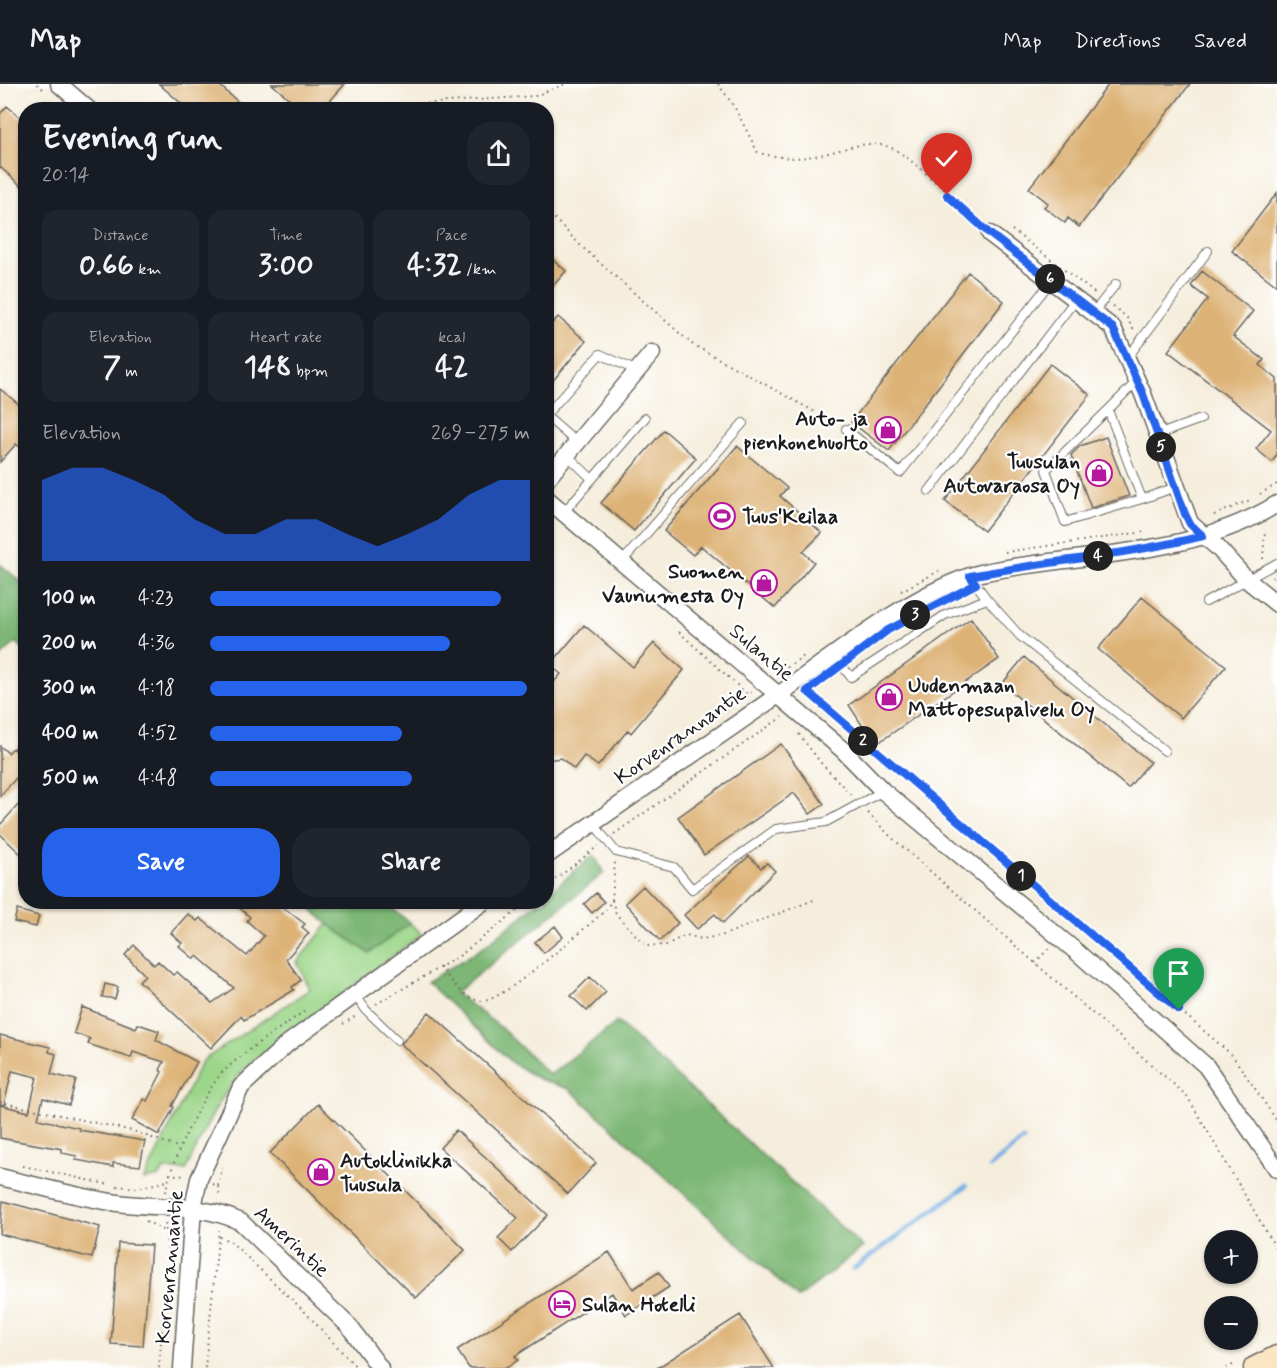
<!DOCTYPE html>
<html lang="en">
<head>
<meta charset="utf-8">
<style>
	:root { --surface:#171b24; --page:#20242c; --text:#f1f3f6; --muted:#9ea1a6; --line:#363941; --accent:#2563eb }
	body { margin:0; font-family:Mynerve,sans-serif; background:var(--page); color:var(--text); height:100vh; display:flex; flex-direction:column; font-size:22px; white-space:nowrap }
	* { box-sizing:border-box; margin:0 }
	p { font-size:20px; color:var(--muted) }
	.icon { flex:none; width:33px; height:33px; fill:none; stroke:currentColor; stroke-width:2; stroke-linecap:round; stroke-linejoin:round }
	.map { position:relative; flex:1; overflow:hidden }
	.side { position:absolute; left:18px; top:18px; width:536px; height:807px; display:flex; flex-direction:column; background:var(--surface); border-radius:24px; box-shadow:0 2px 4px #0004 }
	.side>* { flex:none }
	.fabs { position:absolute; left:1204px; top:1146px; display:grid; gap:12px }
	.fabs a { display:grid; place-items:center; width:54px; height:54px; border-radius:50%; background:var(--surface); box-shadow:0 2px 4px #0004; font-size:30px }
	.pin { position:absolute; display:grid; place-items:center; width:51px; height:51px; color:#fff; margin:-62px -26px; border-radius:50% 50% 50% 0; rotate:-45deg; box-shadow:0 0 6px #0007 }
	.pin .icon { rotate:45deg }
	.km { position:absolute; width:30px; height:30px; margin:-15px; border-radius:50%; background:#222; color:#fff; font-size:16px; line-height:30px; text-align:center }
	.round { display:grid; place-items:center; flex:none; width:63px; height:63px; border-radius:24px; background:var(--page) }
	.headline { display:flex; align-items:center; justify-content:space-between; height:102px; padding:0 24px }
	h1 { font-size:33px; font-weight:700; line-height:45px }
	.figures { display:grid; grid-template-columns:repeat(3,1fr); gap:9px; height:102px; padding:6px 24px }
	.figures div { display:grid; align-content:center; border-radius:15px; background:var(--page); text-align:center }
	.figures b { font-size:30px; font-weight:700 }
	.figures small { font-size:16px; font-weight:400 }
	.figures p { font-size:16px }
	.chart { height:168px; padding:12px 24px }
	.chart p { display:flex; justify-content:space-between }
	.chart svg { width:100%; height:108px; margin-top:6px; fill:var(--accent); opacity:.7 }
	.primary-button { display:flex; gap:12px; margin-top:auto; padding:12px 24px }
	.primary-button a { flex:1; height:69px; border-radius:24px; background:var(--accent); color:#fff; font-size:24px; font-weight:700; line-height:69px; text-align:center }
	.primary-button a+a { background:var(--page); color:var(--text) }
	ul { padding:0 24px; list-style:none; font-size:20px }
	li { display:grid; grid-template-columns:96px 72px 1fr; align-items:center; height:45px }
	li i { height:15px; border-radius:8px; background:var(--accent) }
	header { display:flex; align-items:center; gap:36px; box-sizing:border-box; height:84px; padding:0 30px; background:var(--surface); border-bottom:2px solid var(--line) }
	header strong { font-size:28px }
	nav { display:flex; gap:33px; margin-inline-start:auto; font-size:21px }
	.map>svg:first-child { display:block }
	.green { fill:#9cd689; stroke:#5c7952; stroke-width:1.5 }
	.forest { fill:#7db775; stroke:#4c6a48; stroke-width:1.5 }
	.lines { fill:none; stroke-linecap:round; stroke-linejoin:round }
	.stream { stroke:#72ade3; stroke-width:4.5 }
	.building { fill:#ddb276 }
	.lane-casing { stroke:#686660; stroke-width:10 }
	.street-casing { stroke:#686660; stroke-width:19 }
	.secondary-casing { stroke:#686660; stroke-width:25 }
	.path { stroke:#686660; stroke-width:2; stroke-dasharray:1.5 4.5; stroke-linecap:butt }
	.lane { stroke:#fff; stroke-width:8 }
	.street { stroke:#fff; stroke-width:16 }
	.secondary { stroke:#fbe6c4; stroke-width:22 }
	.route-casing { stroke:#fff; stroke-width:12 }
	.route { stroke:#2563eb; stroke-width:8 }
	.labels { text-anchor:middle; stroke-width:4.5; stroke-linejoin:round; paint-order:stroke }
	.poi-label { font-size:21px; font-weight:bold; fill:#1c1c1c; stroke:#fff; text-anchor:start }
	.street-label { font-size:21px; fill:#1c1c1c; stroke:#fff }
</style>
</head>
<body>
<header>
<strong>Map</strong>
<nav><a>Map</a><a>Directions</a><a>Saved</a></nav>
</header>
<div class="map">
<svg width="1277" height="1284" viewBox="0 0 1277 1284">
	<rect width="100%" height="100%" fill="#fff"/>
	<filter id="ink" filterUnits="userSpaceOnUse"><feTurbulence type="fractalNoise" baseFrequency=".0167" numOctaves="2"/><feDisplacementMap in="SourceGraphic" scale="12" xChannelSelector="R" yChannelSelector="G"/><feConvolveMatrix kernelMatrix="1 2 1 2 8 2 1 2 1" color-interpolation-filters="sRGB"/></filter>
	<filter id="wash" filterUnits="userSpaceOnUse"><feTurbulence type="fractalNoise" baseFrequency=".008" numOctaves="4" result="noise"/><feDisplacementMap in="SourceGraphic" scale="24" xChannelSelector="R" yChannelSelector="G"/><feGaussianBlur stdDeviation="1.35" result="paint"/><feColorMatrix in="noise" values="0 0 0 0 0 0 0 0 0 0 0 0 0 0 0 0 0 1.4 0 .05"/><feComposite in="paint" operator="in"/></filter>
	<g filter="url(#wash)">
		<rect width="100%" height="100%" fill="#f5eedd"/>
		<!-- green -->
		<path class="green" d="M410 839 422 850 250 979C218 1012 205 1045 186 1086H164L159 1093 144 1096 202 977 310 905 297 878 328 840 369 869Z"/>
		<!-- forest -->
		<path class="forest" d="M0 480 26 502 25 566 16 558 0 573Z
			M594 771 604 789 455 909 500 943 550 991 617 938 863 1163 798 1214 569 1005 539 995 512 979 427 898 481 865 539 818H546V811Z
			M303 818H385L410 839 369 869 328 840Z"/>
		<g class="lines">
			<!-- stream -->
			<path class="stream" d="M990 1083 1023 1056
				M853 1185 966 1102"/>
		</g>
		<g id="blocks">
			<!-- building -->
			<path class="building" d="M159 0H218L247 26H189Z
				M272 0H345L322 26H302Z
				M1109 0H1190L1079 143 1068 134 1065 139 1044 123 1048 119 1029 104Z
				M7 22 26 38V106L0 83V30Z
				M1277 109V202L1232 167Z
				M546 170 566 187 546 210Z
				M1202 187 1253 227 1233 252 1264 276 1260 281 1277 295V371L1272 378 1256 365 1271 346 1168 267 1208 215 1191 202Z
				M968 188 1004 217 889 367 851 338Z
				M558 233 586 257 546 305V246Z
				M1050 280 1090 311 984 447 945 417Z
				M0 305 26 326V368L16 360 0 378Z
				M664 346 696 374 634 447 601 419Z
				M1106 353 1129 412 1091 424 1071 371 1080 362Z
				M737 362 787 404 780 412 822 449 803 468 814 478 775 524 701 462 693 471 664 447Z
				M1142 513 1226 582 1181 634 1098 565Z
				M971 534 999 575 875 661 849 621Z
				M584 541 633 583 654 559 684 586 631 649 628 646 598 682 584 672 574 685 561 674 546 676V607L561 590 550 581Z
				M1024 573 1150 678 1128 704 1002 600Z
				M26 655V683L0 712V662L8 669 13 664 15 666Z
				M781 660 824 720 810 730 794 709 704 771 678 733Z
				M20 719 26 725V737L20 743 26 749V775L0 750V741Z
				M749 772 761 784 767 779 775 787 723 839 715 830 697 845 684 831Z
				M643 802 678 839 660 857 625 819Z
				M596 809 604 818 592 829 584 820Z
				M233 818H276L305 840 302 843 309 849 286 875 301 896 292 903 294 906 244 936 241 932 211 964 139 897 145 891 125 871 134 861 154 881 158 877 173 891 177 888 212 919 234 904 197 872 194 875 179 862 182 859 171 849 188 830 197 837 200 834 247 872 264 852 247 837 250 833Z
				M17 826 39 832 36 843 14 838Z
				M555 842 563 853 544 869 535 858Z
				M590 893 606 908 587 927 571 912Z
				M105 900 118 903 115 915 102 913Z
				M82 923 136 944 138 940 159 947 156 956 197 978 172 1022 174 1023 159 1051 132 1036 144 1015 147 1017 162 988 160 986 164 978 133 968 131 974 88 960 90 955 74 949Z
				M429 928 596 1079 568 1110 401 960Z
				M0 951 50 963 49 968 56 970 51 990 76 996 69 1021 43 1014 38 1035 79 1044V1046L145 1057 140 1082 113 1079V1083L76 1076 77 1072 62 1069V1065L0 1054V1021L29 1028 37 993 12 987 4 1021 0 1020Z
				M318 1020 465 1166 416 1214 270 1069Z
				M456 1046 548 1131 512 1168 498 1154 518 1134 440 1064Z
				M3 1117 100 1143 92 1174 0 1150Z
				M118 1159 151 1161 143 1262 111 1260Z
				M609 1168 633 1205 659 1188 669 1203 626 1231 612 1209 515 1272 518 1276 506 1284H469L457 1266Z
				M740 1231 774 1284H657Z"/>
		</g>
	</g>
	<g filter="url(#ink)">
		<use href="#blocks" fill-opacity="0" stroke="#686660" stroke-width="1.5"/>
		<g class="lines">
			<defs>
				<path id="lane" d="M154 26H156
					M1093 229 1116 200
					M1128 273 1208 167
					M1137 297 1108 326 1142 415 1176 403
					M1108 326 1046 386 1065 438 1142 415
					M546 331 600 270 637 287
					M546 332 577 359
					M846 345 900 389 1052 196
					M1157 351 1201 335
					M567 371 591 394
					M929 407 1076 215
					M563 429 645 334
					M621 479 743 339
					M987 515 1020 552 1165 667
					M1206 518 1277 479
					M834 572 851 593 945 531 987 515 970 492
					M593 739 616 768 674 783 692 805 776 745 826 738 883 707
					M355 910 366 926 397 956"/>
				<path id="street" d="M59 0 89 26
					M990 150 1113 244 1143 310 1190 439 1218 464 1246 495 1277 520
					M546 396 652 269
					M546 414 843 666 883 707 1078 869 1206 982 1277 1085
					M546 772C624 717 703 664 781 609 836 570 906 514 970 492 995 484 1024 482 1050 478 1127 468 1209 462 1277 420
					M0 1093C39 1102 79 1114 118 1119 161 1125 201 1119 241 1138L349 1242 380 1284
					M182 1284 193 1124 199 1095 241 1003 287 960 483 818"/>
				<path id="secondary" d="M1255 1284 1277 1273"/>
			</defs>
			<!-- lane casing -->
			<use href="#lane" class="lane-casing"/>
			<!-- street casing -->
			<use href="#street" class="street-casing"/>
			<!-- secondary casing -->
			<use href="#secondary" class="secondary-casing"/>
			<!-- path -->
			<path class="path" d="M37 0 45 7
				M718 0 734 22 758 69C778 73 793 76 813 72 837 69 862 55 886 62 909 68 958 121 978 139
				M430 20 436 26
				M411 26 419 20 535 12 565 0
				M546 126 582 163 692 260 817 329
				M1012 146 1096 210
				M1113 222 1127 234 1134 247
				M1260 410 1277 400
				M1214 431 1250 416
				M1005 468 1144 448
				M1263 475 1265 445
				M1272 493 1277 497
				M901 507 939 487
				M679 548 748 611
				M777 590 807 570
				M807 607 1232 971 1277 1037
				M726 627 753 607
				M799 650 821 679 852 712
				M868 729 890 752 1187 1012 1277 1166
				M614 750 782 633
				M546 803 598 762
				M612 816 616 830 646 862 666 861 686 851 702 855 724 851 816 815
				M1035 879 1050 863
				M440 883C450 895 464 916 482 917 503 918 584 844 605 827L612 816 615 778
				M376 920 458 873 528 818
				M343 940 356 932
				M0 1018 133 1047 180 1064
				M23 1082 111 1101
				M169 1090 184 1092
				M213 1100 218 1102 220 1114
				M117 1102 137 1104 167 1097
				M218 1102 222 1084
				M166 1108C169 1081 204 1006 224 987 248 964 279 945 306 926
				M146 1137 164 1147
				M219 1153 230 1157 305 1228 357 1284
				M159 1284 168 1174 165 1137
				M205 1284 219 1146
				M1226 1284 1237 1279"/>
			<!-- lane -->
			<use href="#lane" class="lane"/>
			<!-- street -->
			<use href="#street" class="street"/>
			<!-- secondary -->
			<use href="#secondary" class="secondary"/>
		</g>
	</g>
	<g class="lines" filter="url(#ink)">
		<defs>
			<path id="route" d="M947 111 990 150 1113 244 1143 310 1185 430 1190 440 1203 452C1127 471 1048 477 970 492L976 500 888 546 807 607 1179 926"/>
		</defs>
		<!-- route casing -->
		<use href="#route" class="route-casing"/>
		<!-- route -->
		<use href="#route" class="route"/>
	</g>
	<!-- icons -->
	<defs>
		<symbol id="shop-ring" viewBox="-11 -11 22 22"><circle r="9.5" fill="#fff" stroke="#b5179e" stroke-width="1.5"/><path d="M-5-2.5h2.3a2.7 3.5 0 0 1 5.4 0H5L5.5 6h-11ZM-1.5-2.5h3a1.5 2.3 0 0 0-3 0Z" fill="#b5179e"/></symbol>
		<symbol id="stadium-ring" viewBox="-11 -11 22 22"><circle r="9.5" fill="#fff" stroke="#b5179e" stroke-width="1.5"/><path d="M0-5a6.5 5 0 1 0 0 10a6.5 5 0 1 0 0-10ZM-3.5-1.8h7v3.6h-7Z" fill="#b5179e"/></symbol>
		<symbol id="hotel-ring" viewBox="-11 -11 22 22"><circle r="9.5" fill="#fff" stroke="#b5179e" stroke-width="1.5"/><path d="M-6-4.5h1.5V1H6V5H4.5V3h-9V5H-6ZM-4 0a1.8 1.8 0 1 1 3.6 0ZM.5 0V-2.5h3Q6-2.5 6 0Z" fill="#b5179e"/></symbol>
	</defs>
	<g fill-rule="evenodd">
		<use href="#shop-ring" x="873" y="331" width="30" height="30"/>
		<use href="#shop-ring" x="1084" y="374" width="30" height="30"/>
		<use href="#stadium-ring" x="707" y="417" width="30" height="30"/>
		<use href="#shop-ring" x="749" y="484" width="30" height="30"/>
		<use href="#shop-ring" x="874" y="598" width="30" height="30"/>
		<use href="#shop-ring" x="306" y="1073" width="30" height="30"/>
		<use href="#hotel-ring" x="547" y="1205" width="30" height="30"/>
	</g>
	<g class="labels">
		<!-- poi labels -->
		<g class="poi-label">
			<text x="868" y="341" text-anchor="end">Auto- ja<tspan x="868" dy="24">pienkonehuolto</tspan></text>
			<text x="1080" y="384" text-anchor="end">Tuusulan<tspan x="1080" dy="24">Autovaraosa Oy</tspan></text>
			<text x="742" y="439">Tuus'Keilaa</text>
			<text x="744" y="494" text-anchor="end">Suomen<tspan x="744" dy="24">Vaunumesta Oy</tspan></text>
			<text x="908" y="608">Uudenmaan<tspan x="908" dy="24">Mattopesupalvelu Oy</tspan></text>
			<text x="340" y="1083">Autoklinikka<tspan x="340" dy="24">Tuusula</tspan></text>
			<text x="582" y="1227">Sulan Hotelli</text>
		</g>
		<!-- street labels -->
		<g class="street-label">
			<text transform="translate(762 568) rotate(40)" y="7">Sulantie</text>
			<text transform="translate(680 651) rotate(-35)" y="7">Korvenrannantie</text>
			<text transform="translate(292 1157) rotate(43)" y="7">Amerintie</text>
			<text transform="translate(169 1183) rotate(-85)" y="7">Korvenrannantie</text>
		</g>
	</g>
</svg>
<div class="fabs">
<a>+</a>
<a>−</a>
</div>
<div class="pin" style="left:1179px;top:926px;background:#1e9e55"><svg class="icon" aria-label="arrive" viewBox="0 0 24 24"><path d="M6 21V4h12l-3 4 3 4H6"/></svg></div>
<div class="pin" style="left:947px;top:111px;background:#d93025"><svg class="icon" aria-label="check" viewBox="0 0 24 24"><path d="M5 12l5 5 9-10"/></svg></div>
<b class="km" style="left:1021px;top:792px">1</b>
<b class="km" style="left:863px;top:657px">2</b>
<b class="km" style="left:915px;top:531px">3</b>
<b class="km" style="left:1098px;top:472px">4</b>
<b class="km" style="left:1161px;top:363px">5</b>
<b class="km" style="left:1050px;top:195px">6</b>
<section class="side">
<div class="headline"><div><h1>Evening run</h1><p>20:14</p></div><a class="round"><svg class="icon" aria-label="share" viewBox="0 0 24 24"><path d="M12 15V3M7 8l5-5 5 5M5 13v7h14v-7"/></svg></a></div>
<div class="figures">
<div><p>Distance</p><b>0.66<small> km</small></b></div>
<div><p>Time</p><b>3:00</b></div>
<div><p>Pace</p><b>4:32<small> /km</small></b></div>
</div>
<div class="figures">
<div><p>Elevation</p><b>7<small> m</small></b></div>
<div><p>Heart rate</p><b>148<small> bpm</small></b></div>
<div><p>kcal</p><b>42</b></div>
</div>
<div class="chart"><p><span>Elevation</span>269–275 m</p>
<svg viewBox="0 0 160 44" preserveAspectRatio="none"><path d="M0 44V11L10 6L20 6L30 11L40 17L50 27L60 33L70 33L80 27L90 27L100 33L110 38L120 33L130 27L140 17L150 11L160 11V44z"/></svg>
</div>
<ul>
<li><b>100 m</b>4:23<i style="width:91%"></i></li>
<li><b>200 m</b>4:36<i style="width:75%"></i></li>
<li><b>300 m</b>4:18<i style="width:99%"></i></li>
<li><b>400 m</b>4:52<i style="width:60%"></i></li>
<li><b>500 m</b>4:48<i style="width:63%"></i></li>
</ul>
<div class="primary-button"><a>Save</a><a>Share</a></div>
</section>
</div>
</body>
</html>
